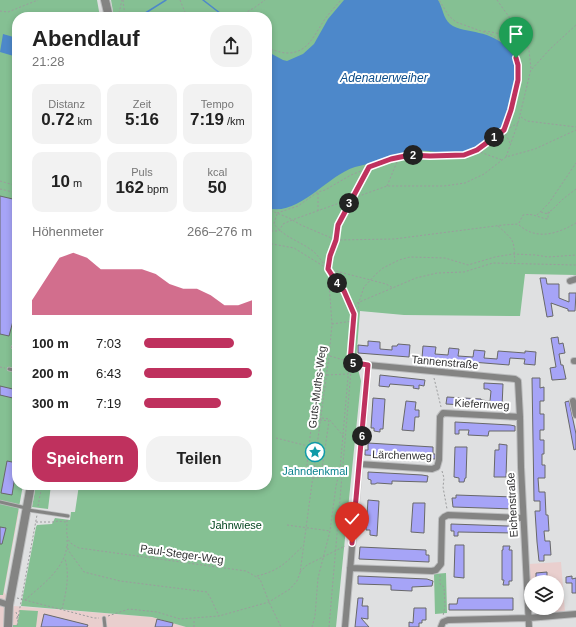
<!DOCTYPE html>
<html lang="de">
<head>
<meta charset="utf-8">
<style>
	:root { --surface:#fff; --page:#f2f2f2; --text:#222; --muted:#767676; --accent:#bf315e }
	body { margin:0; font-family:Arial,sans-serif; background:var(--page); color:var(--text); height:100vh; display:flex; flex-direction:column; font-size:15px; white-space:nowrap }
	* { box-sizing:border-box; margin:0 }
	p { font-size:13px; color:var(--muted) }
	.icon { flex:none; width:22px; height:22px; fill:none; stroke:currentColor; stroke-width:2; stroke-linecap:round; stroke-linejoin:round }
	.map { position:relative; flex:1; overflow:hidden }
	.panel { position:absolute; left:12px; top:12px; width:260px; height:478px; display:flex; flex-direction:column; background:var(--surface); border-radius:16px; box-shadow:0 2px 6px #0003 }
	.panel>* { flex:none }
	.fabs { position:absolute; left:524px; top:575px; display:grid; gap:8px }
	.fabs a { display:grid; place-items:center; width:40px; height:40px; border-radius:50%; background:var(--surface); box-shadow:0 2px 6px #0003; font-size:20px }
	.pin { position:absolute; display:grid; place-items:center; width:34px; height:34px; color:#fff; margin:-41px -17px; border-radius:50% 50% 50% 0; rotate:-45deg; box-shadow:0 0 4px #0007 }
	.pin .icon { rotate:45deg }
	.km { position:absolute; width:20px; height:20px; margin:-10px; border-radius:50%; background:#222; color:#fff; font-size:11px; line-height:20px; text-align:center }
	.round { display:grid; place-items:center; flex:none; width:42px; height:42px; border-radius:16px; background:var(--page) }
	.overview { display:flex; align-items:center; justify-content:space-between; height:68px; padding:0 20px }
	h1 { font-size:22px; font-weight:600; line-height:30px }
	.metrics { display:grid; grid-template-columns:repeat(3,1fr); gap:6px; height:68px; padding:4px 20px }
	.metrics div { display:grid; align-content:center; border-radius:10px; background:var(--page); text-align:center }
	.metrics b { font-size:17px; font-weight:600 }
	.metrics small { font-size:11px; font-weight:400 }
	.metrics p { font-size:11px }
	.chart { height:112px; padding:8px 20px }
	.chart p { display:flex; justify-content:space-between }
	.chart svg { width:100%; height:72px; margin-top:4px; fill:var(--accent); opacity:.7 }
	.action { display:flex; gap:8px; margin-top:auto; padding:8px 20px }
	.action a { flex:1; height:46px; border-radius:16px; background:var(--accent); color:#fff; font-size:16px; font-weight:600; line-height:46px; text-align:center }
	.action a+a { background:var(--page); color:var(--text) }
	ul { padding:0 20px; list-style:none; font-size:13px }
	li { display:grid; grid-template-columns:64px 48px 1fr; align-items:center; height:30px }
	li i { height:10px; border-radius:5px; background:var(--accent) }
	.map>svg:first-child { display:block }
	.education { fill:#e9cfce }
	.green { fill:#85c093 }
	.water { fill:#4d88ca }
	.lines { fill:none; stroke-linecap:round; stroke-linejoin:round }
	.stream { stroke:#4d88ca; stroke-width:1.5 }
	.building { fill:#a6a4f7; stroke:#686869 }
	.service-casing { stroke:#bcbdbe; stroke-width:4.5 }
	.minor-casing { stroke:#bcbdbe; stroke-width:8 }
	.tertiary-casing { stroke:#bcbdbe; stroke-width:10 }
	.path { stroke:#9b9c9d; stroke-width:1; stroke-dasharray:2 2; stroke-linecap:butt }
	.service { stroke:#848483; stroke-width:3 }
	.minor { stroke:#848483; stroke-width:6 }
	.tertiary { stroke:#848483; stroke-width:8 }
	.route-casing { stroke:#fff; stroke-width:8 }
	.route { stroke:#bf315e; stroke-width:5 }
	.labels { text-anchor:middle; stroke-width:4; stroke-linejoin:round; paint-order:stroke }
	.street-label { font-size:11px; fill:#323233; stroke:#fff }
	.culture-label { font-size:11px; fill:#0d838f; stroke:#fff }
	.park-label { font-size:11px; fill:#00431d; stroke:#fff }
	.water-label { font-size:12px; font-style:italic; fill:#0c4d8a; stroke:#fff }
</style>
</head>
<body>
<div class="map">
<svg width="576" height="627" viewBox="0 0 576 627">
	<rect width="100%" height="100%" fill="#dfe0e1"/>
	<!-- education -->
	<path class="education" d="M0 505 19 511 4 592 14 606 152 617 186 627H0Z
		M561 562 565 612 535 613 532 608H557V582H531V600L529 564Z"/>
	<!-- green -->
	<path class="green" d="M0 0H97L100 17H17V485H23L3 595H0Z
		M111 0H576V275L525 274 520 316 404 315 360 311 356 361 361 381 336 627H186L152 617 21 606 36 527 37 525 52 524 55 518 70 520 71 512H75L79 485H267V17H114Z
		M36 485H51L48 509 32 507Z
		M446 573 447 613 435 614 434 574Z
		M20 610 38 611 36 627H11L12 625H17Z"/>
	<!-- water -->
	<path class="water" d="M344 0H438C443 8 443 18 450 24 457 30 470 30 479 33 491 35 510 45 515 58 520 71 516 87 513 100 511 108 508 119 504 126 496 137 469 154 455 154 441 154 427 149 413 151 400 153 388 159 375 162 369 164 362 165 355 167 326 176 299 217 267 208V53H270L283 60 287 61 303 54 314 44 328 19Z
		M3 34 17 38V57L0 52Z"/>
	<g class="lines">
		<!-- stream -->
		<path class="stream" d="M203 0 225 17
			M139 17 166 0"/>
	</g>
	<!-- building -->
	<path class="building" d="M0 196 17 200V306L9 336 0 334Z
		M540 278H546L547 284H559V298L569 302V293H576L575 311H568V309L551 303 553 316 547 317Z
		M558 337 559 344 563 343 565 353 559 354 561 365H563L566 379 553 380H552L550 368 556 367 551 338Z
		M368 341 380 342V349L392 350V346H397L398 344 410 345 409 357 358 353V345L368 346Z
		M423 346 436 347 435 354 448 355 449 348 459 349 458 356 473 357 474 350 485 351 484 358 497 359 498 351 525 353V351L536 352 535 365 524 364 525 359 510 358 509 365 422 358Z
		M380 375 425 380 424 386 419 385V389L413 388 414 386 390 384 389 387 379 386Z
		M532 378H540V388L544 387V401H540V414H544V430H540V440H544V454H542V465H545V478H538L539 492H545L546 515H548L549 531H544L545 541H550L551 555H544V561H539L537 542 535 511H540V501H534Z
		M484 383 503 384 502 407 446 404 447 397 481 399V400L490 401 491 391 488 389H484Z
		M0 386 17 390V399L0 395Z
		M373 398 385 399 383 429H380V432L374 431V428H371Z
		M406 401 416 402 415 410H419V417H415L414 431 402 430Z
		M569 401 576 434V449L574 450 565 402Z
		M455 422 510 425 515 426V431H489L488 436 468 435 469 430H459V434H455Z
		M368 443 433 447V454H435V459L365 455V450H368Z
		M499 444 507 445 506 477H494L495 450H499Z
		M455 447H467L466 478H465L464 482H459V478L454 477Z
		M7 461 17 463 12 495 1 493Z
		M368 472 422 475 428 476 427 482 392 481V484L377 483 375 484H371V480L368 479Z
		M456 495 514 497V509L453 507 452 498H456Z
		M368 500 379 501 377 536 370 535V530H366Z
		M413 503H425L424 533 411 532Z
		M451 524 508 526 514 527 513 533 458 532V536H454V531H451Z
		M0 527 6 528 2 544H0Z
		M455 545H464V578L454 577Z
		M503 546H510L509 550H512V581H509V585H503L504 580H502V550H503Z
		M360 547 426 550V555H429V562L359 559Z
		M547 572V582H536V573Z
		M358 576 427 579 433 581 432 586 412 587V591L391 590V585L358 584Z
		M572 576V579L576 578V593H572V583H566V577Z
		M358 598H363L362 606H368V619L361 618 369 627H355Z
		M458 598H513V610H449V604H457Z
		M414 608H426V620H422V623H419V627H409V622L413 623Z
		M44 614 88 625 87 627H41Z
		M157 619 173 623 172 627H155Z"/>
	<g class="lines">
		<defs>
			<path id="service" d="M13 347 17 348
				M9 369 17 371
				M0 502 26 508
				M28 510 68 516
				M104 618 105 627"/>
			<path id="minor" d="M570 281 576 279
				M574 361H576
				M573 401 576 415
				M359 464 432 469 437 467 439 460 440 417 443 413 520 417
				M350 568 432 571 436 570 441 564 442 519 444 517 448 515 523 518
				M0 602 9 605
				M345 627 368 365 515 379 518 381 520 417 521 467 529 627
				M441 627 443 622 448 620 529 618 576 614"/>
			<path id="tertiary" d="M105 0 109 17
				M8 627 9 605 31 485"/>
		</defs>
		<!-- service casing -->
		<use href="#service" class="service-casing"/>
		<!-- minor casing -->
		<use href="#minor" class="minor-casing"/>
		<!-- tertiary casing -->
		<use href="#tertiary" class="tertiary-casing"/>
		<!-- path -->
		<path class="path" d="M123 0 125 17
			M180 0 187 17
			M497 0 524 38 529 50 531 69 518 123 506 157
			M0 11 8 12 38 0
			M118 17 122 0
			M237 17 254 8 265 0
			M484 31C500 33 513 37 527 43
			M267 48C274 50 280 53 288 53 307 53 314 36 323 22 328 14 335 7 341 0
			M532 69 550 49 576 25
			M521 117 527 121 576 127
			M510 143 504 131 518 123
			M477 151 502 160
			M0 181 17 186
			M387 186 399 157
			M0 189 17 193
			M353 198 368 167
			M267 209 289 218 301 225 336 240 394 239 503 225 518 224C536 241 557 234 576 223
			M318 211V193
			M541 212 548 214 550 212
			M277 213 298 206 318 192 325 190 351 175 391 159 410 155 431 156 464 155 477 150 504 131 511 110 518 80V65L512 51 508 46 492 35 456 22 449 16 439 0
			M277 214 274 224C284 237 297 240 310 249 317 253 322 262 327 268
			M537 215 549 203 576 163
			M519 223 523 215C535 213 538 218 548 219V212L552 210 563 199 576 189
			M498 226C517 243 513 240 515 264
			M267 231H278
			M279 231 283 224 292 220 387 186H444L465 183 484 174 506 157 535 149 576 130
			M267 243 294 248 328 269 386 284 393 288
			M329 270 337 283 344 291 353 312
			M332 324 353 321
			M330 356 350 362
			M353 363 362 364
			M0 367 5 368
			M327 375 348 374
			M434 378 441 407
			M322 418 329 419 344 437
			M312 419 329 421 321 476 306 474Z
			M276 438 316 448
			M442 471 444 478 443 487 447 509
			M313 478 338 476
			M38 506 42 485
			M67 520C67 536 64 541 79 548L246 571 260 579 269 602 281 627
			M36 522H53L58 521 66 522
			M287 525 330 531
			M67 540 68 550 84 572 120 581 207 592 211 599 219 616
			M300 572 307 565 345 546
			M440 575V584L444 587 445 606 443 616
			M257 576C281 570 286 562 303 546
			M17 598 94 618H99
			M25 600C42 585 66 568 67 544
			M62 609C66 593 70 575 65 559
			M16 612 18 618 17 627
			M108 616 129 609 157 612 180 619 219 616 269 602 290 589 297 581 300 573 329 356 332 324 328 269 330 256 336 240 338 225 351 200
			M16 618H18L37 515
			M194 627V620
			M312 627 315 616 318 578 330 531 336 486 340 469 354 308 357 303 416 278 437 273 464 272 493 263 576 265
			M329 627 352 359 359 302 364 287 376 274 383 268 399 260 410 257 445 258 468 265 495 257 513 254 536 255 548 257 576 255"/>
		<!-- service -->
		<use href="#service" class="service"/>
		<!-- minor -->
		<use href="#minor" class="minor"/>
		<!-- tertiary -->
		<use href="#tertiary" class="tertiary"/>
	</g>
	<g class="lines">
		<defs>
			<path id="route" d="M352 543 368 365 350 362 354 314 344 291 337 283 328 269 330 256 336 240 338 225 369 167 391 159 410 155 430 156 464 155 477 150 504 130 511 110 518 80V65L516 58"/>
		</defs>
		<!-- route casing -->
		<use href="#route" class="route-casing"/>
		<!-- route -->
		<use href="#route" class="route"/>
	</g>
	<!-- icons -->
	<defs>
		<symbol id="sight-ring" viewBox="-11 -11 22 22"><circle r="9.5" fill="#fff" stroke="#0f9aa8" stroke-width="1.5"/><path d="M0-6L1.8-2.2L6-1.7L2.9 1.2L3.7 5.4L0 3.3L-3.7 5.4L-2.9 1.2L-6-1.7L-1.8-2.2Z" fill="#0f9aa8"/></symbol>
	</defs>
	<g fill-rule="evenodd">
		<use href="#sight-ring" x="304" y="441" width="22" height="22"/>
	</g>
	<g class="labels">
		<!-- street labels -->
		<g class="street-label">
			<text transform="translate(445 362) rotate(5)" y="4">Tannenstraße</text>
			<text transform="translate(317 387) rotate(-83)" y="4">Guts-Muths-Weg</text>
			<text transform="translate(482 404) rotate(3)" y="4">Kiefernweg</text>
			<text transform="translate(402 455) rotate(2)" y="4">Lärchenweg</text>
			<text transform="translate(512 505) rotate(-93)" y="4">Eichenstraße</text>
			<text transform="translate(182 554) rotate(8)" y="4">Paul-Steger-Weg</text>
		</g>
		<!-- culture labels -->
		<g class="culture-label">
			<text x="315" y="475">Jahndenkmal</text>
		</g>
		<!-- park labels -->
		<g class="park-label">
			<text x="236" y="529">Jahnwiese</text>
		</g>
		<!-- water labels -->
		<g class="water-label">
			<text x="384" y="82">Adenauerweiher</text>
		</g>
	</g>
</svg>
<div class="fabs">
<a><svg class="icon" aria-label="layers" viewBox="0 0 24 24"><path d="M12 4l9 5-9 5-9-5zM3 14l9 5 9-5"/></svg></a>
</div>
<div class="pin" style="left:516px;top:58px;background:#1e9e55"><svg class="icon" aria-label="arrive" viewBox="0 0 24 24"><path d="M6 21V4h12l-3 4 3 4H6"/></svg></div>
<div class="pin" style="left:352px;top:543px;background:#d93025"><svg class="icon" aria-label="check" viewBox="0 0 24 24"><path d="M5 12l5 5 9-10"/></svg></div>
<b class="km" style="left:494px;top:137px">1</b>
<b class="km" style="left:413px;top:155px">2</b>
<b class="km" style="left:349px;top:203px">3</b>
<b class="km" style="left:337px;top:283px">4</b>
<b class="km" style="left:353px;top:363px">5</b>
<b class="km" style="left:362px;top:436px">6</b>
<section class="panel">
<div class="overview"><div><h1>Abendlauf</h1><p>21:28</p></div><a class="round"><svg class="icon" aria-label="share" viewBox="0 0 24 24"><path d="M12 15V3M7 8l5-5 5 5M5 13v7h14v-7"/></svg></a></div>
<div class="metrics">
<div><p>Distanz</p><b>0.72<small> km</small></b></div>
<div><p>Zeit</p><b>5:16</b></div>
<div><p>Tempo</p><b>7:19<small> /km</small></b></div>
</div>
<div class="metrics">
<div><b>10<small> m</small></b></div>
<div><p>Puls</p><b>162<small> bpm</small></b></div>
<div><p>kcal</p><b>50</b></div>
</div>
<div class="chart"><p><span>Höhenmeter</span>266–276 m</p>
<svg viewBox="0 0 160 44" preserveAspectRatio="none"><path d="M0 44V35L10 22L20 9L30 6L40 9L50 16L60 16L70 16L80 16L90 19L100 25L110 28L120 28L130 32L140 38L150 38L160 35V44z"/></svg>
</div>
<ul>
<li><b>100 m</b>7:03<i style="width:83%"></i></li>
<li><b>200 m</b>6:43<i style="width:100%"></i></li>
<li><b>300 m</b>7:19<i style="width:71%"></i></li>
</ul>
<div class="action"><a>Speichern</a><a>Teilen</a></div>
</section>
</div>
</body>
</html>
